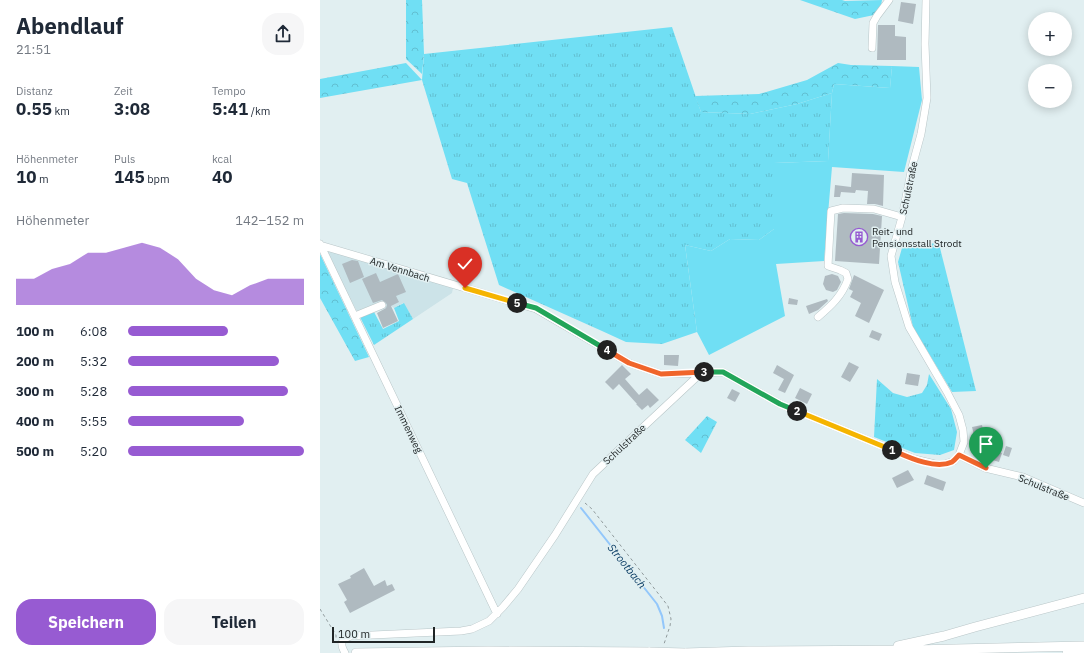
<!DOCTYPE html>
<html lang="de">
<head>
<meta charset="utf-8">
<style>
	:root { --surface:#fff; --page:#f6f6f7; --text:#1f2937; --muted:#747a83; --accent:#975bd2 }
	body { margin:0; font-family:"IBM Plex Sans",sans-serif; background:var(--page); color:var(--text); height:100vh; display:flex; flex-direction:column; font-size:15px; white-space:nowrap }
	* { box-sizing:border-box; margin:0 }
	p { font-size:13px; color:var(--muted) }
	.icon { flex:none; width:22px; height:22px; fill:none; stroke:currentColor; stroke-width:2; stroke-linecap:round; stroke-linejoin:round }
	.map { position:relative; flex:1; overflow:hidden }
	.sheet { display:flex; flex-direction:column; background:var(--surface); width:320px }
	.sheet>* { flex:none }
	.tools { position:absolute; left:708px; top:12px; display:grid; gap:8px }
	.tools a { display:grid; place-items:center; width:44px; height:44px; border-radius:50%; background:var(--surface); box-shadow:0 2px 10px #0003; font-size:20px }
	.scale { position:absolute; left:12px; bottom:10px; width:103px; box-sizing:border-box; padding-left:4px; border:2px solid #202526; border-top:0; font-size:11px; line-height:14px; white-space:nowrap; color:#202526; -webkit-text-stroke:3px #e1eff1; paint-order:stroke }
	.pin { position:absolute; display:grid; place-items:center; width:34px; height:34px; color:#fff; margin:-41px -17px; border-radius:50% 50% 50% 0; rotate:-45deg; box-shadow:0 0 4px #0007 }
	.pin .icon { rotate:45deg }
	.km { position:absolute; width:20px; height:20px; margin:-10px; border-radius:50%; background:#222; color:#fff; font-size:11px; line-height:20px; text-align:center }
	.round { display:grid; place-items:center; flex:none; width:42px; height:42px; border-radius:16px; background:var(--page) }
	.head { display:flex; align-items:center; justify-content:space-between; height:68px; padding:0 16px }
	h1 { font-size:22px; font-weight:700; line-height:30px }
	.stats { display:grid; grid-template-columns:repeat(3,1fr); gap:6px; height:68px; padding:4px 16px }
	.stats div { display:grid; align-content:center }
	.stats b { font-size:17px; font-weight:700 }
	.stats small { font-size:11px; font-weight:400 }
	.stats p { font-size:11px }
	.chart { height:112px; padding:8px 16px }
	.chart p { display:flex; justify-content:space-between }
	.chart svg { width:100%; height:72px; margin-top:4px; fill:var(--accent); opacity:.7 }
	.primary-button { display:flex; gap:8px; margin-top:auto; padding:8px 16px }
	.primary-button a { flex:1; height:46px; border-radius:16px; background:var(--accent); color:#fff; font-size:16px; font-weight:700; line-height:46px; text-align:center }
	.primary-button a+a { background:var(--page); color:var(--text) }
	ul { padding:0 16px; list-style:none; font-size:13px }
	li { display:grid; grid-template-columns:64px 48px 1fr; align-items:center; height:30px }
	li i { height:10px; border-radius:5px; background:var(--accent) }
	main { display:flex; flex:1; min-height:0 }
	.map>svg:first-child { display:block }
	.built { fill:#cce3e8 }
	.grass { fill:url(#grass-tufts) }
	.forest { fill:url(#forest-crowns) }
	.pitch { fill:#70dff4 }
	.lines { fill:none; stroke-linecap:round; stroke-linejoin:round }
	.stream { stroke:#93c7fb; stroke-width:2 }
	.building { fill:#afbac0 }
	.minor-casing { stroke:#b9c6c8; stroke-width:8 }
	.major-casing { stroke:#b9c6c8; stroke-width:10 }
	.path { stroke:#919b9d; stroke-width:1; stroke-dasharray:3 3; stroke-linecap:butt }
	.minor { stroke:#fff; stroke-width:7 }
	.major { stroke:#fff; stroke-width:9 }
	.major-bridge-casing { stroke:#b9c6c8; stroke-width:10; stroke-linecap:butt }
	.major-bridge { stroke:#fff; stroke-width:9 }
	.split-1-casing { stroke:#fff; stroke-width:8 }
	.split-2-casing { stroke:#fff; stroke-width:8 }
	.split-3-casing { stroke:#fff; stroke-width:8 }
	.split-4-casing { stroke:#fff; stroke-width:8 }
	.split-5-casing { stroke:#fff; stroke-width:8 }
	.split-6-casing { stroke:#fff; stroke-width:8 }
	.split-1 { stroke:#f0652b; stroke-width:5 }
	.split-2 { stroke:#f5b400; stroke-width:5 }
	.split-3 { stroke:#22a559; stroke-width:5 }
	.split-4 { stroke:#f0652b; stroke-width:5 }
	.split-5 { stroke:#22a559; stroke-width:5 }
	.split-6 { stroke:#f5b400; stroke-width:5 }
	.labels { text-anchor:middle; stroke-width:3; stroke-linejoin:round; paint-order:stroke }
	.street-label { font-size:10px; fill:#202526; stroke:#e1eff1 }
	.poi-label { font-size:10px; fill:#202526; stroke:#e1eff1; text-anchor:start }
	.water-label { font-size:11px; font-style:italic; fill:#0a3c64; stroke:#e1eff1 }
</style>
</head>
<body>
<main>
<section class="sheet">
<div class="head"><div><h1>Abendlauf</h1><p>21:51</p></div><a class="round"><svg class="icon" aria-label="share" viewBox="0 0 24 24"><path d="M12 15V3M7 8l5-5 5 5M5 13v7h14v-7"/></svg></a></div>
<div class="stats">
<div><p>Distanz</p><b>0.55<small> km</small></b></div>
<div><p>Zeit</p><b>3:08</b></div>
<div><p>Tempo</p><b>5:41<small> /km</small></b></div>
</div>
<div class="stats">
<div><p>Höhenmeter</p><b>10<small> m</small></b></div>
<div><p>Puls</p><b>145<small> bpm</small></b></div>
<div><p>kcal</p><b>40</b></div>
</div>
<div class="chart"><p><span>Höhenmeter</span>142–152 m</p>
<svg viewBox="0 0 160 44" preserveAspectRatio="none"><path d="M0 44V28L10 28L20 22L30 19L40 12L50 12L60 9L70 6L80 9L90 16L100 28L110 35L120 38L130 32L140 28L150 28L160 28V44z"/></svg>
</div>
<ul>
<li><b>100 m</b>6:08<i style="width:57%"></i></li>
<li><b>200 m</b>5:32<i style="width:86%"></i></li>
<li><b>300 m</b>5:28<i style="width:91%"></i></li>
<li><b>400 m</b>5:55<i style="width:66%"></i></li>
<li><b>500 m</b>5:20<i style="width:100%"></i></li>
</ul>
<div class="primary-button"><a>Speichern</a><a>Teilen</a></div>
</section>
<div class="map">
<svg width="764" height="653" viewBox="0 0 764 653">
	<defs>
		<pattern id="grass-tufts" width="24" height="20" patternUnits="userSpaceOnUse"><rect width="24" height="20" fill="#70dff4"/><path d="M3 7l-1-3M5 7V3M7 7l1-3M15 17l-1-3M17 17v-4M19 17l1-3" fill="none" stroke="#61bfd1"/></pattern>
		<pattern id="forest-crowns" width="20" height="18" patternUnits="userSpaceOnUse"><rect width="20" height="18" fill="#70dff4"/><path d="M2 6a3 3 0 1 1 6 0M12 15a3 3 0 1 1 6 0" fill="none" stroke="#61bfd1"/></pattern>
	</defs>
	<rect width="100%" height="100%" fill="#e1eff1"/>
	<!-- built -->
	<path class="built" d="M4 249 133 288 132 293 93 319 83 303 74 308 71 306 56 312 40 317Z"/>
	<!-- grass -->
	<path class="grass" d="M352 27 381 112 430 114 477 104 512 93 508 161 454 163V229L439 240 410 239 391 251 365 245 377 332 342 344 306 342 282 331 179 285 147 183 132 179 102 80 104 54Z
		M584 241 619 244 656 391 632 392 593 327 578 262Z
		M84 303 93 319 54 345 40 317 54 312 63 329 79 321 74 308Z
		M609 374 631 409 637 432 634 450 620 455 595 453 554 437 557 379 573 393 587 397 602 393 607 385Z"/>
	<!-- forest -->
	<path class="forest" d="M86 0H102L104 54 102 74 86 59Z
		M480 0H522L525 1 562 0 561 6 554 15 535 19Z
		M86 63 102 80 0 98V79Z
		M518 63 531 65 572 66 570 88 514 84 512 93 477 104 430 114 381 112 375 96 439 94 487 80Z
		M0 254 49 357 35 361 0 298Z
		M387 416 397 422 381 453 365 440Z"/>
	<!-- pitch -->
	<path class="pitch" d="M572 66 599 67 602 100 584 172 512 167 504 261 456 264 465 316 389 355 377 332 365 245 391 251 410 239 439 240 454 229V163L508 161 512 93 514 84 570 88Z"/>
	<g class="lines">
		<!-- stream -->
		<path class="stream" d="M261 508 337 604 342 616 344 628"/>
	</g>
	<!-- building -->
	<path class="building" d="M581 2 596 4 593 24 578 21Z
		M558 25H575V36L586 37V60H557Z
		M532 173 564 175 563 206 555 204H547L548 191 536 190 535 193 521 192 520 197H514L515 185 531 187Z
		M524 213 553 214 562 216 559 264 515 261 518 214Z
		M32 260 38 261 44 277 30 283 22 264Z
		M56 273 60 282 78 274 86 292 76 296 79 302 71 306 78 321 63 328 57 313 66 308 67 305 66 303 62 300 53 303 42 279Z
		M512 274 518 276 521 282 517 290 513 292 506 290 503 284 505 276Z
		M534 275 564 290 549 323 535 316 541 303 530 297 533 291 529 289Z
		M469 298 478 300 477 305 468 304Z
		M507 299 508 301 498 310 489 314 486 306Z
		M552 330 562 334 559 341 549 337Z
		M344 355H359L358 366 344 365Z
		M529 362 539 367 530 382 521 377Z
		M302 365 311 374 305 379 319 395 327 388 339 400 330 408 328 405 322 410 316 404H317L299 384 293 390 285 382Z
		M457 365 474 375 465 393 458 390 464 379 453 373Z
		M587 373 600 375 598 386 585 384Z
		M480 388 492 394 487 404 475 398Z
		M412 389 420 393 415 402 407 398Z
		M662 425 665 440 671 442 668 451 657 448 661 434 654 435 652 427Z
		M686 446 692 448 689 457 683 455Z
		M669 449 682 453 679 462 666 458Z
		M588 470 594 480 577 488 572 478Z
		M607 475 626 482 623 491 604 484Z
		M44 568 54 586 65 580 67 586 72 584 75 590 30 613 24 602 27 600 18 584 31 578 30 576Z"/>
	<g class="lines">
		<defs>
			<path id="minor" d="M552 48 553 23 557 16 569 0
				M0 244 177 614
				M0 245 216 309 309 363 341 374 381 373
				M35 316 62 305
				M498 317C511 306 522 296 528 279L526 273 520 270 508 266 511 211 523 208 554 209 582 217
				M639 455 665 468 703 477 764 503
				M25 653C20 644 20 640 31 636L96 633 141 631 152 629 169 621 183 607 198 589 235 535 273 474 381 373 403 372 460 404 594 459 615 464H625L634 461 639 455 644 442 643 430 639 415 627 392 589 327 575 282 571 256 582 217 592 167 601 134 607 98 605 44 606 0"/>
			<path id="major" d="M578 646 624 636 655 627 764 598
				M36 653 168 651 330 652
				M365 653 428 651 594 650 764 646
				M747 653 764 651"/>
		</defs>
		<!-- minor casing -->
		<use href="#minor" class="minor-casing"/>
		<!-- major casing -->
		<use href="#major" class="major-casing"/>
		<!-- path -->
		<path class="path" d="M265 503 272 509 348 606 351 619 350 626 344 644
			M0 609 16 635V638"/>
		<!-- minor -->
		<use href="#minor" class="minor"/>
		<!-- major -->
		<use href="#major" class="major"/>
		<defs>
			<path id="major-bridge" d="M330 652 365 653"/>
		</defs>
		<!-- major-bridge casing -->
		<use href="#major-bridge" class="major-bridge-casing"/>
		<!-- major-bridge -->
		<use href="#major-bridge" class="major-bridge"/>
	</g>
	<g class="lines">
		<defs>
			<path id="split-1" d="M572 450C588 457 615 470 632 462 635 460 637 457 639 455L666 468"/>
			<path id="split-2" d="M477 411 572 450"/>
			<path id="split-3" d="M384 372H403L460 404 477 411"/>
			<path id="split-4" d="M287 350 309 363 341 374 384 372"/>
			<path id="split-5" d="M197 303 216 308 287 350"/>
			<path id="split-6" d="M145 288 197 303"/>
		</defs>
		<!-- split-1 casing -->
		<use href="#split-1" class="split-1-casing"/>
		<!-- split-2 casing -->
		<use href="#split-2" class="split-2-casing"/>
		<!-- split-3 casing -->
		<use href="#split-3" class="split-3-casing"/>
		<!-- split-4 casing -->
		<use href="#split-4" class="split-4-casing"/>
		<!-- split-5 casing -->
		<use href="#split-5" class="split-5-casing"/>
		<!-- split-6 casing -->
		<use href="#split-6" class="split-6-casing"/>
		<!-- split-1 -->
		<use href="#split-1" class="split-1"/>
		<!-- split-2 -->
		<use href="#split-2" class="split-2"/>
		<!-- split-3 -->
		<use href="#split-3" class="split-3"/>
		<!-- split-4 -->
		<use href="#split-4" class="split-4"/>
		<!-- split-5 -->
		<use href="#split-5" class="split-5"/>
		<!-- split-6 -->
		<use href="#split-6" class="split-6"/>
	</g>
	<!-- icons -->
	<defs>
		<symbol id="building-ring" viewBox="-11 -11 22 22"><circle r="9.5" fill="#e1eff1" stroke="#975bd2" stroke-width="1.5"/><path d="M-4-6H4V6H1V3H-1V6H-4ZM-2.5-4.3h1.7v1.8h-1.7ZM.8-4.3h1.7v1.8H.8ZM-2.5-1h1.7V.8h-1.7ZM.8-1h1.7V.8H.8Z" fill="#975bd2"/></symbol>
	</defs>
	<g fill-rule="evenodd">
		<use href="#building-ring" x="529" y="227" width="20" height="20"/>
	</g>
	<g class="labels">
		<!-- street labels -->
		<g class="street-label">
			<text transform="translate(588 188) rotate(-78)" y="4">Schulstraße</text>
			<text transform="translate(80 269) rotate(17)" y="4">Am Vennbach</text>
			<text transform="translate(89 429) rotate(64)" y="4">Immenweg</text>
			<text transform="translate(304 444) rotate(-43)" y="4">Schulstraße</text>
			<text transform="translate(724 487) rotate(22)" y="4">Schulstraße</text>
		</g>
		<!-- poi labels -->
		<g class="poi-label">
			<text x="552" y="235">Reit- und<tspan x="552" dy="12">Pensionsstall Strodt</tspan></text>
		</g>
		<!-- water labels -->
		<g class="water-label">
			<text transform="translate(307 566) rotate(51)" y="4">Strootbach</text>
		</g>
	</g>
</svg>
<div class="tools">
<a>+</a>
<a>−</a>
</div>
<div class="scale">100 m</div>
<div class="pin" style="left:666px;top:468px;background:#1e9e55"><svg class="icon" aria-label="arrive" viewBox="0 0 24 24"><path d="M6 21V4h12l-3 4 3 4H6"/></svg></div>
<div class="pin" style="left:145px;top:288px;background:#d93025"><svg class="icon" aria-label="check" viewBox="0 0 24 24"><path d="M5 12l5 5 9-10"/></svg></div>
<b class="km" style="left:572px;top:450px">1</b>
<b class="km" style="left:477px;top:411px">2</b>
<b class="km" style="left:384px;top:372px">3</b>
<b class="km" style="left:287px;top:350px">4</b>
<b class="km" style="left:197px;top:303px">5</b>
</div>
</main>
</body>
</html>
